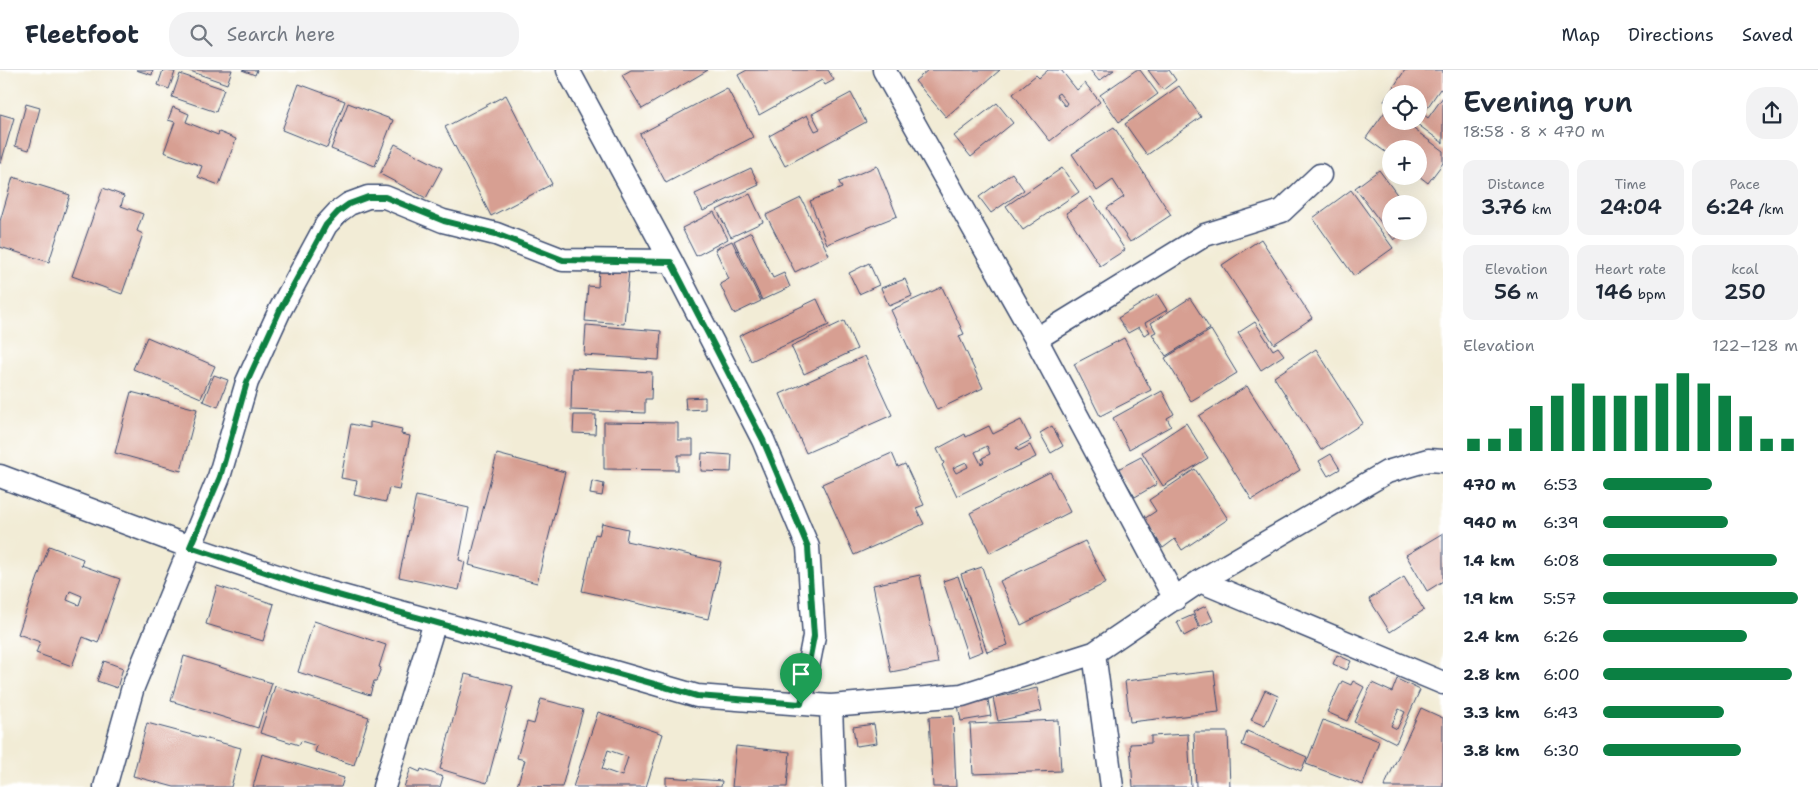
<!DOCTYPE html>
<html lang="en">
<head>
<meta charset="utf-8">
<style>
	:root { --surface:#fff; --page:#f2f2f3; --text:#1f2937; --muted:#747a83; --line:#e0e1e3; --accent:#0b8043 }
	body { margin:0; font-family:"Shantell Sans",sans-serif; background:var(--page); color:var(--text); height:100vh; display:flex; flex-direction:column; font-size:19px; white-space:nowrap }
	* { box-sizing:border-box; margin:0 }
	p { font-size:16px; color:var(--muted) }
	.icon { flex:none; width:28px; height:28px; fill:none; stroke:currentColor; stroke-width:2; stroke-linecap:round; stroke-linejoin:round }
	.map { position:relative; flex:1; overflow:hidden }
	.details { display:flex; flex-direction:column; background:var(--surface); width:375px }
	.details>* { flex:none }
	.buttons { position:absolute; left:1382px; top:15px; display:grid; gap:10px }
	.buttons a { display:grid; place-items:center; width:45px; height:45px; border-radius:50%; background:var(--surface); box-shadow:0 5px 20px #0002; font-size:25px }
	.pin { position:absolute; display:grid; place-items:center; width:42px; height:42px; color:#fff; margin:-51px -21px; border-radius:50% 50% 50% 0; rotate:-45deg; box-shadow:0 0 5px #0007 }
	.pin .icon { rotate:45deg }
	.round { display:grid; place-items:center; flex:none; width:52px; height:52px; border-radius:20px; background:var(--page) }
	.summary { display:flex; align-items:center; justify-content:space-between; height:85px; padding:0 20px }
	h1 { font-size:28px; font-weight:600; line-height:38px }
	.metrics { display:grid; grid-template-columns:repeat(3,1fr); gap:8px; height:85px; padding:5px 20px }
	.metrics div { display:grid; align-content:center; border-radius:12px; background:var(--page); text-align:center }
	.metrics b { font-size:21px; font-weight:600 }
	.metrics small { font-size:14px; font-weight:400 }
	.metrics p { font-size:14px }
	.chart { height:140px; padding:10px 20px }
	.chart p { display:flex; justify-content:space-between }
	.chart svg { width:100%; height:90px; margin-top:5px; stroke:var(--accent); stroke-width:6 }
	ul { padding:0 20px; list-style:none; font-size:16px }
	li { display:grid; grid-template-columns:80px 60px 1fr; align-items:center; height:38px }
	li i { height:12px; border-radius:6px; background:var(--accent) }
	header { display:flex; align-items:center; gap:30px; box-sizing:border-box; height:70px; padding:0 25px; background:var(--surface); border-bottom:1px solid var(--line) }
	header strong { font-size:24px }
	nav { display:flex; gap:28px; margin-inline-start:auto; font-size:18px }
	.search { width:350px; height:45px; background:var(--page); display:flex; align-items:center; gap:12px; box-sizing:border-box; padding:0 18px; border-radius:20px; color:var(--muted); font-size:19px }
	main { display:flex; flex:1; min-height:0 }
	.map>svg:first-child { display:block }
	.building { fill:#d79f92; fill-rule:evenodd }
	.lines { fill:none; stroke-linecap:round; stroke-linejoin:round }
	.street-casing { stroke:#3b4b70; stroke-width:25 }
	.street { stroke:#fff; stroke-width:22 }
	.route-casing { stroke:#fff; stroke-width:10 }
	.route { stroke:#0b8043; stroke-width:6 }
</style>
</head>
<body>
<header>
<strong>Fleetfoot</strong>
<div class="search"><svg class="icon" aria-label="search" viewBox="0 0 24 24"><circle cx="10" cy="10" r="6"/><path d="M15 15l6 6"/></svg>Search here</div>
<nav><a>Map</a><a>Directions</a><a>Saved</a></nav>
</header>
<main>
<div class="map">
<svg width="1443" height="717" viewBox="0 0 1443 717">
	<rect width="100%" height="100%" fill="#fff"/>
	<filter id="ink" filterUnits="userSpaceOnUse"><feTurbulence type="fractalNoise" baseFrequency=".02" numOctaves="2"/><feDisplacementMap in="SourceGraphic" scale="10" xChannelSelector="R" yChannelSelector="G"/><feConvolveMatrix kernelMatrix="1 2 1 2 8 2 1 2 1" color-interpolation-filters="sRGB"/></filter>
	<filter id="wash" filterUnits="userSpaceOnUse"><feTurbulence type="fractalNoise" baseFrequency=".0096" numOctaves="4" result="noise"/><feDisplacementMap in="SourceGraphic" scale="20" xChannelSelector="R" yChannelSelector="G"/><feGaussianBlur stdDeviation="1.12" result="paint"/><feColorMatrix in="noise" values="0 0 0 0 0 0 0 0 0 0 0 0 0 0 0 0 0 1.4 0 .05"/><feComposite in="paint" operator="in"/></filter>
	<g filter="url(#wash)">
		<rect width="100%" height="100%" fill="#f2ecd6"/>
		<g id="blocks">
			<!-- building -->
			<path class="building" d="M136 0H153L152 5Z
				M163 0 175 2 169 19 158 15Z
				M187 0H232L227 14Z
				M242 0H257L255 5Z
				M631 0H708L642 39 622 5Z
				M747 0H828L834 10 825 15 822 10 759 45 738 5Z
				M928 0H1000L946 47 915 11Z
				M1048 0H1061L1077 20 1085 13 1100 32 1050 71 1013 24 1036 5 1039 8ZM1059 23 1067 33 1065 36 1056 25Z
				M1090 0H1114L1099 11Z
				M1136 0H1140L1158 24 1119 52 1100 25Z
				M1148 0H1169L1176 10 1163 20Z
				M1405 0H1443V21L1440 19 1423 44 1428 48 1443 27V73L1413 51H1419V24H1391V36L1384 31Z
				M180 4 224 19 216 42 172 27Z
				M299 14 345 31 327 78 282 60Z
				M1179 16 1201 47 1147 85 1125 54Z
				M727 18 753 67 666 113 640 64Z
				M851 23 866 52 785 96 769 66 807 45 815 61 820 59 812 44Z
				M506 25 552 114 491 146 445 57Z
				M348 33 393 50 375 96 331 79Z
				M997 33 1013 53 971 87 954 66Z
				M26 34 40 38 29 80 15 76Z
				M173 37 189 44 186 52 218 65 219 62 236 69 219 115 198 107 202 96 164 82 175 52 168 50Z
				M1387 39 1391 43V51H1403L1443 81V93L1428 113 1419 106V79H1391V86L1366 68Z
				M0 44 14 48 1 93H0Z
				M1114 57 1171 145 1130 172 1107 138 1124 127 1113 110 1097 121 1072 84Z
				M395 74 442 98 426 128 380 104Z
				M877 96 897 146 827 174 810 131 842 118 839 112Z
				M751 98 759 115 703 141 695 124Z
				M1062 98 1079 122 1023 160 1006 136Z
				M1379 100 1404 134H1391V161H1405L1394 170 1355 118Z
				M1012 103 1024 120 991 143 979 127Z
				M13 107 70 125 49 192 0 177V151Z
				M103 118 124 126 121 136 143 144 137 161 143 164 122 224 72 206Z
				M1351 120 1393 178 1354 206 1313 148Z
				M750 124 763 152 731 167 717 140Z
				M1091 127 1125 180 1100 196 1066 143Z
				M801 128 829 185 795 202 766 145Z
				M714 142 728 169 696 186 682 158Z
				M751 162 773 208 784 203 790 217 762 230 734 171Z
				M1261 169 1312 248 1274 274 1222 195Z
				M732 171 761 231 734 244 720 214 729 209 715 179Z
				M869 193 879 215 859 224 849 203Z
				M599 197 629 200 624 254 585 251 588 216 598 217Z
				M905 209 912 226 889 236 881 218Z
				M942 217 964 264 959 266 983 318 937 340 891 240Z
				M1157 224 1167 240 1145 253 1150 262 1144 265 1139 257 1128 263 1118 248Z
				M1190 228 1210 259 1166 286 1152 264 1156 262 1151 253Z
				M817 229 829 255 751 291 739 266Z
				M844 251 857 279 804 304 791 276Z
				M1255 252 1273 280 1278 277 1284 285 1261 300 1238 263Z
				M586 255 661 261 659 290 584 285Z
				M1211 260 1237 303 1191 331 1165 288Z
				M147 267 215 296 201 328 133 299Z
				M1124 268 1151 320 1100 346 1074 294Z
				M1316 279 1363 353 1321 380 1274 307Z
				M865 286 892 345 806 383 780 324Z
				M572 298 652 302 651 329H645V343L571 340Z
				M214 305 228 310 218 337 203 331Z
				M1247 316 1300 400 1252 430 1199 346Z
				M1162 321 1174 344 1167 348 1171 356 1129 379 1113 348Z
				M131 322 197 339 181 401 115 383Z
				M705 327V339L686 340 685 328Z
				M574 345H596L595 364 573 363Z
				M1021 350 1031 370 1016 378 1018 381 1030 375 1036 387 957 426 942 395 944 393 937 379 965 364 966 367 989 356 993 364ZM987 376 990 384 982 388 984 392 981 394 975 382ZM966 392 968 397 956 403 953 398Z
				M370 352 402 359 401 364 410 366 399 420 389 418 386 432 354 425 357 411 341 408 351 354 370 358Z
				M604 352 678 353V370H693V385H678V400L604 399Z
				M1186 353 1208 388 1163 416 1142 382Z
				M1052 356 1063 376 1051 383 1040 363Z
				M702 383 732 385 731 402 701 401Z
				M892 383 898 397 905 394 924 435 916 438 924 454 854 485 822 414Z
				M497 384 565 402 537 513 469 495Z
				M1331 384 1340 399 1328 406 1319 391Z
				M1141 387 1157 414 1135 427 1118 399Z
				M1195 399 1228 449 1182 480 1175 469 1163 478 1144 449 1156 441 1149 430Z
				M1050 402 1070 442 990 483 970 443Z
				M592 411 604 414 602 426 590 424Z
				M416 426 469 438 459 490 465 492 459 520 399 507Z
				M602 453 628 459 626 471 721 492 708 549 582 521 595 464 599 465Z
				M1443 463V511L1427 521 1406 485Z
				M1085 471 1106 513 1021 555 1000 511Z
				M49 476 83 489 81 495 120 509 98 573 83 567 72 596 36 583 40 572 18 564ZM70 521 82 526 79 535 67 530Z
				M982 497 1008 575 987 582 961 504Z
				M920 505 938 593 891 602 873 515Z
				M958 506 983 581 968 587 943 511Z
				M1404 507 1424 540 1390 562 1369 529Z
				M217 516 274 534 263 571 206 554Z
				M1206 536 1213 551 1200 557 1193 542Z
				M1193 545 1199 558 1184 566 1177 552Z
				M314 551 386 575 379 597 381 598 376 611H374L370 625 298 602Z
				M1337 585 1351 591 1347 600 1333 594Z
				M184 586 272 613 258 658 171 631Z
				M104 591 123 598 117 618 97 611Z
				M1214 601 1219 642 1130 652 1125 611Z
				M465 604 513 616 487 713 440 699Z
				M1397 609 1420 620 1396 673 1354 652 1372 613 1392 622ZM1399 639 1405 642 1397 659 1391 656Z
				M1342 611 1351 615 1353 611 1364 617 1347 651 1327 642Z
				M275 616 369 647 354 695 315 682 317 676 301 671 299 675 260 663Z
				M1037 618 1042 641 998 651 993 628Z
				M1265 620 1278 626 1265 656 1251 650Z
				M541 629 583 640 562 717 517 716 525 690 517 688 527 652 534 654Z
				M988 630 991 646 961 651 958 635Z
				M1421 638 1443 648V717H1384Z
				M598 642 663 664 646 717H573ZM608 680 628 687 622 706 602 699Z
				M953 646 956 717H933L929 647Z
				M1058 650 1061 701 973 704 970 654Z
				M1323 650 1379 671 1363 715 1306 694Z
				M147 653 241 678 231 717H174L133 706Z
				M874 654 877 673 856 676 853 657Z
				M1247 661 1307 687 1301 701 1242 675Z
				M1194 662H1228L1230 717H1196Z
				M1188 664 1191 717H1133L1130 674 1151 673V666Z
				M736 676 790 682 787 717H732Z
				M262 684 344 708 341 717H253Z
				M411 698 420 702 421 699 443 707 440 717H404Z
				M666 707 722 711 721 717H666Z"/>
		</g>
	</g>
	<g filter="url(#ink)">
		<use href="#blocks" fill-opacity="0" stroke="#3b4b70" stroke-width="1"/>
		<g class="lines">
			<defs>
				<path id="street" d="M568 0 671 191 763 370 808 477 814 566 801 634
					M884 0 1036 269 1175 529
					M1036 269 1205 165 1282 141 1320 105
					M0 406 190 477 313 518 535 579 697 626 831 636 962 625 1094 583 1200 511 1387 402 1428 390 1443 391
					M1200 511 1443 613
					M1094 583 1112 717
					M831 636 834 717
					M105 717 133 617 219 407 247 312 280 240 326 155 338 142 349 134 368 127H385L443 151 496 164 563 190 671 191
					M384 717 435 552"/>
			</defs>
			<!-- street casing -->
			<use href="#street" class="street-casing"/>
			<!-- street -->
			<use href="#street" class="street"/>
		</g>
	</g>
	<g class="lines" filter="url(#ink)">
		<defs>
			<path id="route" d="M368 127H385L444 151 496 164 563 190 671 192 763 370 808 477 814 566 801 634 697 626 313 518 190 477 220 407 247 312 280 240 326 155 338 142 349 134Z"/>
		</defs>
		<!-- route casing -->
		<use href="#route" class="route-casing"/>
		<!-- route -->
		<use href="#route" class="route"/>
	</g>
</svg>
<div class="buttons">
<a><svg class="icon" aria-label="locate" viewBox="0 0 24 24"><circle cx="12" cy="12" r="6"/><path d="M12 2v4M12 18v4M2 12h4M18 12h4"/></svg></a>
<a>+</a>
<a>−</a>
</div>
<div class="pin" style="left:801px;top:634px;background:#1e9e55"><svg class="icon" aria-label="arrive" viewBox="0 0 24 24"><path d="M6 21V4h12l-3 4 3 4H6"/></svg></div>
</div>
<section class="details">
<div class="summary"><div><h1>Evening run</h1><p>18:58 · 8 × 470 m</p></div><a class="round"><svg class="icon" aria-label="share" viewBox="0 0 24 24"><path d="M12 15V3M7 8l5-5 5 5M5 13v7h14v-7"/></svg></a></div>
<div class="metrics">
<div><p>Distance</p><b>3.76<small> km</small></b></div>
<div><p>Time</p><b>24:04</b></div>
<div><p>Pace</p><b>6:24<small> /km</small></b></div>
</div>
<div class="metrics">
<div><p>Elevation</p><b>56<small> m</small></b></div>
<div><p>Heart rate</p><b>146<small> bpm</small></b></div>
<div><p>kcal</p><b>250</b></div>
</div>
<div class="chart"><p><span>Elevation</span>122–128 m</p>
<svg viewBox="0 0 160 44" preserveAspectRatio="none"><path d="M5 44V38M15 44V38M25 44V33M35 44V22M45 44V17M55 44V11M65 44V17M75 44V17M85 44V17M95 44V11M105 44V6M115 44V11M125 44V17M135 44V27M145 44V38M155 44V38"/></svg>
</div>
<ul>
<li><b>470 m</b>6:53<i style="width:56%"></i></li>
<li><b>940 m</b>6:39<i style="width:64%"></i></li>
<li><b>1.4 km</b>6:08<i style="width:89%"></i></li>
<li><b>1.9 km</b>5:57<i style="width:100%"></i></li>
<li><b>2.4 km</b>6:26<i style="width:74%"></i></li>
<li><b>2.8 km</b>6:00<i style="width:97%"></i></li>
<li><b>3.3 km</b>6:43<i style="width:62%"></i></li>
<li><b>3.8 km</b>6:30<i style="width:71%"></i></li>
</ul>
</section>
</main>
</body>
</html>
